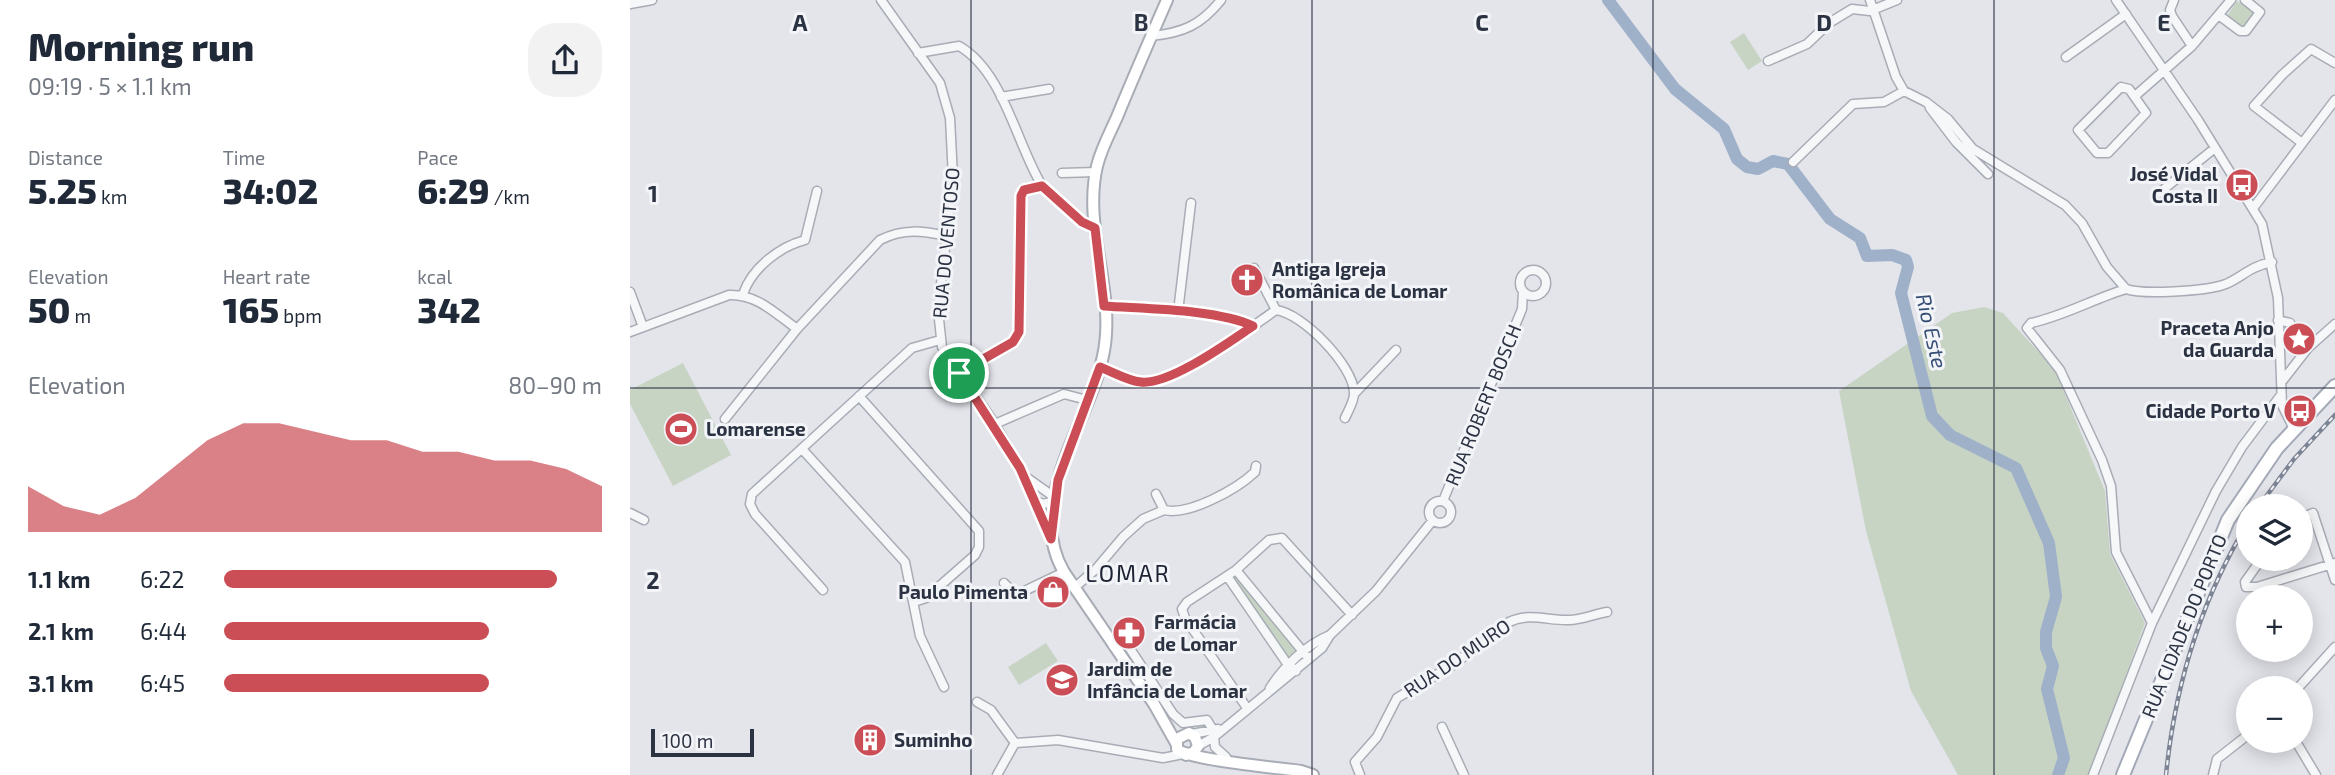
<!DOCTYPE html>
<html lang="en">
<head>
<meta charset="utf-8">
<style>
	:root { --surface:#fff; --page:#f2f2f3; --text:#1f2937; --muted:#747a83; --accent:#cb4d56 }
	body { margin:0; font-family:"Exo 2",sans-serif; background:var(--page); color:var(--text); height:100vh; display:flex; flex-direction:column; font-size:26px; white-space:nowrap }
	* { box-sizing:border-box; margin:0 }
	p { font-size:23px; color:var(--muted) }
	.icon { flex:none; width:38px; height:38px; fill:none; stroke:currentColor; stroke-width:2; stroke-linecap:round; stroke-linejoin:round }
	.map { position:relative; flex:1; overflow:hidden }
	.details { display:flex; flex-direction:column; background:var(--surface); width:630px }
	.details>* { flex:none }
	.buttons { position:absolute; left:1606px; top:494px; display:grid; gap:14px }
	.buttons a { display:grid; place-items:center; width:77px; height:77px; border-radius:50%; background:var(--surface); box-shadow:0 4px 18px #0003; font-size:35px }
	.scale { position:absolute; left:21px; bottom:18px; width:103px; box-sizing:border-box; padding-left:7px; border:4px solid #2b3242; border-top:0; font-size:19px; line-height:24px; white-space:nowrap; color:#2b3242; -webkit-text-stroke:5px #f3f4f8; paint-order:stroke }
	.pin { position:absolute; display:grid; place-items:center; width:60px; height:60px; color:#fff; margin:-30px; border:4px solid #fff; border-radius:50%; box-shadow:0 2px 7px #0007 }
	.round { display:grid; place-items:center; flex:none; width:74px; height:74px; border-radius:28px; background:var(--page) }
	.head { display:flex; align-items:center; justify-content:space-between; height:119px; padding:0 28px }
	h1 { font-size:38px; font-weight:800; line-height:52px }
	.stats { display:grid; grid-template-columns:repeat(3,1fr); gap:10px; height:119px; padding:7px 28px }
	.stats div { display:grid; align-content:center }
	.stats b { font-size:35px; font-weight:800 }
	.stats small { font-size:19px; font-weight:400 }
	.stats p { font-size:19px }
	.chart { height:196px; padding:14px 28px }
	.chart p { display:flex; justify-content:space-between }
	.chart svg { width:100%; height:126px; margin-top:7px; fill:var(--accent); opacity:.7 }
	ul { padding:0 28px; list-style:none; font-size:23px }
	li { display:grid; grid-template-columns:112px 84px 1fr; align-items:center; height:52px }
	li i { height:18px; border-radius:9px; background:var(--accent) }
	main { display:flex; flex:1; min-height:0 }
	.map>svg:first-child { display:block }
	.green { fill:#c7d4c4 }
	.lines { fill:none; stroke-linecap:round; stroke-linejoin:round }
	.river { stroke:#9fb0c9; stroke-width:12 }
	.street-casing { stroke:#a8acb5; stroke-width:11 }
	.secondary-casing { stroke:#a8acb5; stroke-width:14 }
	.primary-casing { stroke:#a3a9b6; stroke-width:16 }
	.street { stroke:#f6f7f9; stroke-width:8 }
	.secondary { stroke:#fff; stroke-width:10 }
	.primary { stroke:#fff; stroke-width:12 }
	.rail-casing { stroke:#7d8494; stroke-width:4.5 }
	.rail { stroke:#f3f4f8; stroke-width:2; stroke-dasharray:5; stroke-linecap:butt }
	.route-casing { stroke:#fff; stroke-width:14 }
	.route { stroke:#cb4d56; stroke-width:9 }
	.grid { fill:none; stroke:#2b3242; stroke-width:2; stroke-opacity:0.55 }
	.labels { text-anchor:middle; stroke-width:6; stroke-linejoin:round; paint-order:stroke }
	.poi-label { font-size:19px; font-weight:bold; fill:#2b3242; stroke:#f3f4f8; text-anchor:start }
	.street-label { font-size:19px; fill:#2b3242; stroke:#f3f4f8 }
	.water-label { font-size:21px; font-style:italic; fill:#364e75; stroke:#f3f4f8 }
	.quarter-label { font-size:23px; letter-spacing:2px; fill:#1d2333; stroke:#f3f4f8 }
	.grid-label { font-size:23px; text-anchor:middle; font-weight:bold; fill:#2b3242; stroke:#f3f4f8; stroke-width:6; stroke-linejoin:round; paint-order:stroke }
</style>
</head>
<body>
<main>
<section class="details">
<div class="head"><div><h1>Morning run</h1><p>09:19 · 5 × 1.1 km</p></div><a class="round"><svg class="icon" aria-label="share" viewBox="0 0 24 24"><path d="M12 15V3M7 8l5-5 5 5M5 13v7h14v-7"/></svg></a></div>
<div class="stats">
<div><p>Distance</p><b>5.25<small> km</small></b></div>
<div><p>Time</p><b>34:02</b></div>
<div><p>Pace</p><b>6:29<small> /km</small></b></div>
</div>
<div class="stats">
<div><p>Elevation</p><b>50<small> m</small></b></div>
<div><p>Heart rate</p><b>165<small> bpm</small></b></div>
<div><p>kcal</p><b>342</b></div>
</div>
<div class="chart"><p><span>Elevation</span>80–90 m</p>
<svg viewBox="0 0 160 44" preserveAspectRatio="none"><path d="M0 44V28L10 35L20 38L30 32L40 22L50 12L60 6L70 6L80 9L90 12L100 12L110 16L120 16L130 19L140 19L150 22L160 28V44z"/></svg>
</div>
<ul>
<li><b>1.1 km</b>6:22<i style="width:88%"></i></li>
<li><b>2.1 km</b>6:44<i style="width:70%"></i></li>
<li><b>3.1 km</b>6:45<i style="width:70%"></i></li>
</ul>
</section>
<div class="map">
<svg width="1705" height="775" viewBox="0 0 1705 775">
	<rect width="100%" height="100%" fill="#e3e5eb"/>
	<!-- green -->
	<path class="green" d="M1607 1 1625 13 1613 29 1597 16Z
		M1114 33 1132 61 1118 70 1100 42Z
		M1354 307 1373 313 1425 370 1475 491 1480 554 1515 623 1459 775H1328L1281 691 1236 531 1209 391 1322 313Z
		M53 363 101 455 43 486 0 404V390Z
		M605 573 670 650 658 659 600 577Z
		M416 643 428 661 389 685 378 667Z"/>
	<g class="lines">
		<!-- river -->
		<path class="river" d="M978 0 1045 89 1094 129 1107 159 1117 167 1128 169 1143 161 1158 164 1200 219 1230 238 1237 256 1262 255 1276 260 1278 267 1271 293 1302 416 1320 435 1386 468 1419 543 1426 597 1416 632V648L1423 666 1417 689 1434 758 1428 775"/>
		<defs>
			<path id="street" d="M251 0 310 83 320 118 323 178 308 310 312 347 363 421 390 468 420 537
				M1240 0 1266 77 1274 91 1296 102 1318 119 1343 149 1435 205 1452 223 1477 267 1496 289C1513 295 1575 291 1593 285 1611 279 1617 267 1642 262
				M1486 0 1568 120 1632 224 1648 298 1652 405 1664 429
				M1544 0 1540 10 1542 16 1562 46
				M0 4 22 0
				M1590 16 1610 31H1616L1630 12 1615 0
				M521 36C553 33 571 25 591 0
				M288 53 329 46C373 71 386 142 411 184 420 197 450 221 465 228
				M1436 57 1496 14
				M1138 61 1177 44 1199 23 1222 9 1240 11 1267 0
				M1491 87 1499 89 1516 113 1478 153H1467L1448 130Z
				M1505 96 1562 46 1601 0
				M371 97 419 89
				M1300 108 1326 142 1358 174
				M1672 143 1624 106 1652 75 1681 49 1705 63
				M1163 162 1223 104 1254 102 1274 91
				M432 173 466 172
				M1529 193 1585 148
				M1624 207 1705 100
				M624 268 646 310
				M890 283a13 13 0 1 1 26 0a13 13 0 1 1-26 0Z
				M1496 289C1463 299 1434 316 1401 323L1397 328 1430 370 1472 460 1481 486 1486 552 1522 623
				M0 292 13 327
				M113 294C122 268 149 247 175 240L187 191
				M474 306C515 309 587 309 623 326
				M646 310C672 313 723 365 724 392 725 400 718 411 715 418
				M548 312 561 203
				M1648 320 1660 323
				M0 332 99 295C127 294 145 313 167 329
				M1672 333 1683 343
				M470 367C483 372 498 381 511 382 545 386 618 329 646 310
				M329 373 383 343 389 332 391 196 394 190 413 186
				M1653 380 1678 348 1705 324
				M725 393 766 350
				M229 396 349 531V547L345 555 296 598 284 602
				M95 419 167 329 250 240C274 228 292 231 317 236
				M365 424 434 394 457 400
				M172 449 275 562 290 636 314 687
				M396 477 420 494 425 501 413 504 404 500
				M813 501 892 309 893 292
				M799 512a11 11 0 1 1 22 0a11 11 0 1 1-22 0Z
				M534 510C559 516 607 489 625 472L626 466
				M0 513 14 520
				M1671 518 1683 513 1705 580
				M1632 558 1615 582 1616 587H1627L1705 563
				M606 570 679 659
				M597 576 656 662 666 671
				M374 583 386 595 434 572
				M444 588 466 569 493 537 513 519 534 510 526 494
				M193 590 125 514 120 504 122 494 282 348 310 340
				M483 646 493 638 543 714 553 723 577 720 583 730
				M640 688C654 666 676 645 700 635
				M1668 688 1705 647
				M347 702 361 710 385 743
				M617 708 555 618 552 609 557 602 606 570 639 540 652 538 722 615
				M812 727 834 775
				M562 734 588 729
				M584 737 585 747 596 757
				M1665 740 1686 775
				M385 743 428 740 533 758 553 754
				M568 746 584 737 692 648 700 635 746 591 803 520
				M367 775 385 743
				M730 775 725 762 747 737 767 698 823 665 879 622C899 612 919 621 939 620 952 620 964 614 977 612
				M1463 775 1522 623 1586 491 1612 447 1651 395
				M1583 775 1587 759 1619 734"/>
			<path id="secondary" d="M537 0C520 39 503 78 487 117 480 133 471 149 467 166 452 229 487 293 473 356 459 422 394 505 434 572L524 704 546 743
				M556 755 564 752 568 746 565 737 559 733 547 739V749C559 760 649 768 671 771L683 775"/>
			<path id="primary" d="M1493 775 1598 520 1647 448 1705 386"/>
		</defs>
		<!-- street casing -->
		<use href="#street" class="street-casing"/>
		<!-- secondary casing -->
		<use href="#secondary" class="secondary-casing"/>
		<!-- primary casing -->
		<use href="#primary" class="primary-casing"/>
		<!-- street -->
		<use href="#street" class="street"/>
		<!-- secondary -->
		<use href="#secondary" class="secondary"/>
		<!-- primary -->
		<use href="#primary" class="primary"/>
		<defs>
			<path id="rail" d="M1629 506 1664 459 1705 415
				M1536 775C1545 685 1571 599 1619 521"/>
		</defs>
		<!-- rail casing -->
		<use href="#rail" class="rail-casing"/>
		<!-- rail -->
		<use href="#rail" class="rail"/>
	</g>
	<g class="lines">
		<defs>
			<path id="route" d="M412 186 452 222 465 228 474 306C515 309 587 309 623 326 599 342 540 385 511 382 498 381 483 372 470 367L428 480 421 539 390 468 329 373 383 342 389 332 391 196 394 190Z"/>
		</defs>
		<!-- route casing -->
		<use href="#route" class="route-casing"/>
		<!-- route -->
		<use href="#route" class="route"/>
	</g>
	<!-- grid -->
	<path class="grid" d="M341 0V775M682 0V775M1023 0V775M1364 0V775M0 388H1705"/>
	<!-- icons -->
	<defs>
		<symbol id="bus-disc" viewBox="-11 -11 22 22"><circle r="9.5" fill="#cb4d56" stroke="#f3f4f8"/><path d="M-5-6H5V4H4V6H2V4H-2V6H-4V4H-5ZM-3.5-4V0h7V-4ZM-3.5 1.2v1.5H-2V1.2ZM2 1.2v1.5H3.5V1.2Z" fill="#fff"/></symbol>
		<symbol id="church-disc" viewBox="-11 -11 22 22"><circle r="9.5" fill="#cb4d56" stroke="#f3f4f8"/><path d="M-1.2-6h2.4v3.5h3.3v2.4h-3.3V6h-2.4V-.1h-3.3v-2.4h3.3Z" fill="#fff"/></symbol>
		<symbol id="sight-disc" viewBox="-11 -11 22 22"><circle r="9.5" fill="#cb4d56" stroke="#f3f4f8"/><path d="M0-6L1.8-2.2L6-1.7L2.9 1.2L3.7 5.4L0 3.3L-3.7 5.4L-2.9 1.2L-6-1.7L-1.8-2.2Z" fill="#fff"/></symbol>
		<symbol id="stadium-disc" viewBox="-11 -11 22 22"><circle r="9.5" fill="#cb4d56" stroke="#f3f4f8"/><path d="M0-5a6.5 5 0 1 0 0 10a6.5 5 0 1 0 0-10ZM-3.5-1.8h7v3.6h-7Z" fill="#fff"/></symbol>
		<symbol id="shop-disc" viewBox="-11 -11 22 22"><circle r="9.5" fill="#cb4d56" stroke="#f3f4f8"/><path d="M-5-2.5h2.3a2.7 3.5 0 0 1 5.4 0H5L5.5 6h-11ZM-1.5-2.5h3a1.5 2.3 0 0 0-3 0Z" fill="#fff"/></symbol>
		<symbol id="pharmacy-disc" viewBox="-11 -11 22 22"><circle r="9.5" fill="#cb4d56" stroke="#f3f4f8"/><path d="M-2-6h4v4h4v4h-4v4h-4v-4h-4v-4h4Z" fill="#fff"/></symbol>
		<symbol id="school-disc" viewBox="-11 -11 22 22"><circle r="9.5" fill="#cb4d56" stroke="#f3f4f8"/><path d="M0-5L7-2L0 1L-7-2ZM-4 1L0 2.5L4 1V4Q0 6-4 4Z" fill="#fff"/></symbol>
		<symbol id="building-disc" viewBox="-11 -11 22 22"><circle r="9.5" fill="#cb4d56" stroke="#f3f4f8"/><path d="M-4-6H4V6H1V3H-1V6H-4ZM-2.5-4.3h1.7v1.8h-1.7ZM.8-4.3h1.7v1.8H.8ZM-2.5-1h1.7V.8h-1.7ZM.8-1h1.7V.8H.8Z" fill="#fff"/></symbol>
	</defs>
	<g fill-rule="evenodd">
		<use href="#bus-disc" x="1593" y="166" width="38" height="38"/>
		<use href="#church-disc" x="598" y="261" width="38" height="38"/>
		<use href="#sight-disc" x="1650" y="320" width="38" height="38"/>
		<use href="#bus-disc" x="1651" y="392" width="38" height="38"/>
		<use href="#stadium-disc" x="32" y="410" width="38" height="38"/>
		<use href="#shop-disc" x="404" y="573" width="38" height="38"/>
		<use href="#pharmacy-disc" x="480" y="614" width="38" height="38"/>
		<use href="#school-disc" x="413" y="661" width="38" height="38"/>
		<use href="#building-disc" x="221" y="721" width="38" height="38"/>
	</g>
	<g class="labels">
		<!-- poi labels -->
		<g class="poi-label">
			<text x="1588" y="181" text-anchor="end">José Vidal<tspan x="1588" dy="22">Costa II</tspan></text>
			<text x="642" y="276">Antiga Igreja<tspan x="642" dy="22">Românica de Lomar</tspan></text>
			<text x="1644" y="335" text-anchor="end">Praceta Anjo<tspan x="1644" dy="22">da Guarda</tspan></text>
			<text x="1646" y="418" text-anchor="end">Cidade Porto V</text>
			<text x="76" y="436">Lomarense</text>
			<text x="398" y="599" text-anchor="end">Paulo Pimenta</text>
			<text x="524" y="629">Farmácia<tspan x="524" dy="22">de Lomar</tspan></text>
			<text x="457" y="676">Jardim de<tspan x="457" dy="22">Infância de Lomar</tspan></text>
			<text x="264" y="747">Suminho</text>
		</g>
		<!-- street labels -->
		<g class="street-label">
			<text transform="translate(316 243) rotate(-85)" y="7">RUA DO VENTOSO</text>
			<text transform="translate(853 405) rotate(-68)" y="7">RUA ROBERT BOSCH</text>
			<text transform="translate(1554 626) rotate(-68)" y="7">RUA CIDADE DO PORTO</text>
			<text transform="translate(827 658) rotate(-34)" y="7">RUA DO MURO</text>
		</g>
		<!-- water labels -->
		<g class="water-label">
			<text transform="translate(1301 331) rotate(77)" y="7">Rio Este</text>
		</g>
		<!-- quarter labels -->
		<g class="quarter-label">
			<text x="498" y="582">LOMAR</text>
		</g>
	</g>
	<g class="grid-label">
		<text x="170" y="31">A</text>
		<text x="511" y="31">B</text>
		<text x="852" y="31">C</text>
		<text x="1194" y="31">D</text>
		<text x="1534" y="31">E</text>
		<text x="23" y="202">1</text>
		<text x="23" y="589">2</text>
	</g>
</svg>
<div class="buttons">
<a><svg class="icon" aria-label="layers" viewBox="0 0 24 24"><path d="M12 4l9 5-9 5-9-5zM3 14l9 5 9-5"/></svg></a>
<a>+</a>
<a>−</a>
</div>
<div class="scale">100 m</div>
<div class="pin" style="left:329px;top:373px;background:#1e9e55"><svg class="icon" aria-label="arrive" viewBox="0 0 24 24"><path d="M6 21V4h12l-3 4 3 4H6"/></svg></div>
</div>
</main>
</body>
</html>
